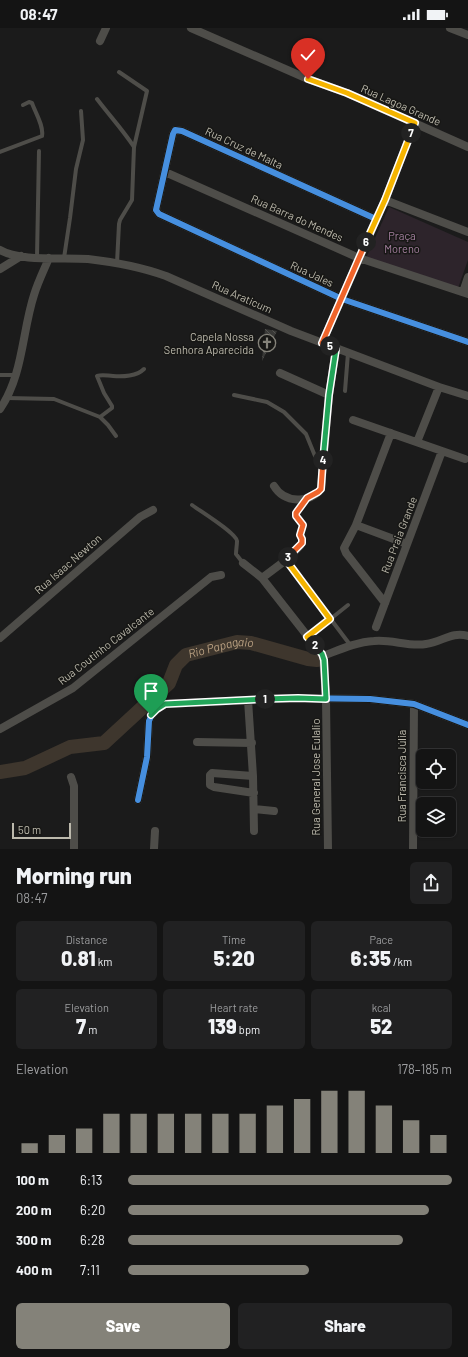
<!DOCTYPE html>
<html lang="en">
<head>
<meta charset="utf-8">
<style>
	:root { --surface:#141414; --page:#212122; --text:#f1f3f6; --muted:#9d9ea0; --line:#333334; --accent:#848279 }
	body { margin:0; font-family:Barlow,sans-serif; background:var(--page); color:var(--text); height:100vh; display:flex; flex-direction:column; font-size:15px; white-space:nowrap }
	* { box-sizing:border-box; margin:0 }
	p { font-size:13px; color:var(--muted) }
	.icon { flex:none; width:22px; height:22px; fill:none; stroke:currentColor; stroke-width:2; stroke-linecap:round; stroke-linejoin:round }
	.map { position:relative; height:821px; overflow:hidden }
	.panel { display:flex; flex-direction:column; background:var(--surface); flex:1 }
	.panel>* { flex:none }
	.fabs { position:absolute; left:416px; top:721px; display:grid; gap:8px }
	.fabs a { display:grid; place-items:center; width:40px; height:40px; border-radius:6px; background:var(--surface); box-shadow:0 1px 3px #0004,0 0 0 1px var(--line); font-size:20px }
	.scale { position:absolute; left:12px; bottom:10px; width:59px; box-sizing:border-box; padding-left:4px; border:2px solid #bcb9ac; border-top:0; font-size:11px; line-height:14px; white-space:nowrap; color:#bcb9ac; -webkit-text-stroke:3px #171715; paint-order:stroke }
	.pin { position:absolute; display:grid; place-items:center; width:34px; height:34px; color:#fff; margin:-41px -17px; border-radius:50% 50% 50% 0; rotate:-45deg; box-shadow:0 0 4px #0007 }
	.pin .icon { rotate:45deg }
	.km { position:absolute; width:20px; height:20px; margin:-10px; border-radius:50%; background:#222; color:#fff; font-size:11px; line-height:20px; text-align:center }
	.round { display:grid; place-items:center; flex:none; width:42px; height:42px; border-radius:6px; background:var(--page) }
	.overview { display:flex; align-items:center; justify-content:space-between; height:68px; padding:0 16px }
	h1 { font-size:22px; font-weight:800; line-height:30px }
	.figures { display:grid; grid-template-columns:repeat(3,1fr); gap:6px; height:68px; padding:4px 16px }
	.figures div { display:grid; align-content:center; border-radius:6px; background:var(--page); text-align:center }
	.figures b { font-size:20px; font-weight:800 }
	.figures small { font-size:11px; font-weight:400 }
	.figures p { font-size:11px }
	.chart { height:112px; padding:8px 16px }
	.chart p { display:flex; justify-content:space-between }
	.chart svg { width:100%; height:72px; margin-top:4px; stroke:var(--accent); stroke-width:6 }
	.button { display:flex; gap:8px; margin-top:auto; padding:8px 16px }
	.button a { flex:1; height:46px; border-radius:6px; background:var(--accent); color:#fff; font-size:16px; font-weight:800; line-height:46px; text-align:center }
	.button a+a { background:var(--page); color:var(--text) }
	ul { padding:0 16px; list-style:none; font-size:13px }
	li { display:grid; grid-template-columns:64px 48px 1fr; align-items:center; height:30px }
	li i { height:10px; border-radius:5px; background:var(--accent) }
	.status { display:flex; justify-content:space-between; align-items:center; height:28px; padding:0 20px; background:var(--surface); direction:ltr }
	.status svg { height:11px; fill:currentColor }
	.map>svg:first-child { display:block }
	.park { fill:#2d242b }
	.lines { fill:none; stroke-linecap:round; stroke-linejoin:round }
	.river { stroke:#3e362d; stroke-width:14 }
	.building { fill:url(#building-back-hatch) }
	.service { stroke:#4e4d49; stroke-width:4 }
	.minor { stroke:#4e4d49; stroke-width:8 }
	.cycleway-casing { stroke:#171715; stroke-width:8 }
	.cycleway { stroke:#468fdf; stroke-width:6 }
	.split-1-casing { stroke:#fff; stroke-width:8 }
	.split-2-casing { stroke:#fff; stroke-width:8 }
	.split-3-casing { stroke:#fff; stroke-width:8 }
	.split-4-casing { stroke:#fff; stroke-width:8 }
	.split-5-casing { stroke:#fff; stroke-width:8 }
	.split-6-casing { stroke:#fff; stroke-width:8 }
	.split-7-casing { stroke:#fff; stroke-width:8 }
	.split-8-casing { stroke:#fff; stroke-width:8 }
	.split-1 { stroke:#22a559; stroke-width:5 }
	.split-2 { stroke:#22a559; stroke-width:5 }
	.split-3 { stroke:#f5b400; stroke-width:5 }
	.split-4 { stroke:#f0652b; stroke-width:5 }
	.split-5 { stroke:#22a559; stroke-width:5 }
	.split-6 { stroke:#f0652b; stroke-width:5 }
	.split-7 { stroke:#f5b400; stroke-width:5 }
	.split-8 { stroke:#f5b400; stroke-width:5 }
	.labels { text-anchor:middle; stroke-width:3; stroke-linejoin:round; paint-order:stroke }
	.street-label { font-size:11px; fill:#bcb9ac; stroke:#171715 }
	.park-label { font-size:11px; fill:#a882a3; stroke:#171715 }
	.poi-label { font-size:11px; fill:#bcb9ac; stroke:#171715; text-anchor:end }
	.water-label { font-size:12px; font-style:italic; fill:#b9a082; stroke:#171715 }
</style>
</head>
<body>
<div class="status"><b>08:47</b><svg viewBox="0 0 49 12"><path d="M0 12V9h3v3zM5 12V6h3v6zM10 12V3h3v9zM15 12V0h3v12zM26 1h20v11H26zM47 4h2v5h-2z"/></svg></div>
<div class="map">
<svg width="468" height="821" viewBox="0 0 468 821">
	<defs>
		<pattern id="building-back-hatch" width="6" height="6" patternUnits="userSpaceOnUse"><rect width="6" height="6" fill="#393937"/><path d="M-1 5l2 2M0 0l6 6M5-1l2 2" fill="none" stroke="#545451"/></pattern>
	</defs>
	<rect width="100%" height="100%" fill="#1b1b1b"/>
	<!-- park -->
	<path class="park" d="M389 179 468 214V232L458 260 366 230Z"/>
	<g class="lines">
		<!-- river -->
		<path class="river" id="s1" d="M0 744 25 740 70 719 104 715 169 655 176 637 186 627 237 614 251 615 308 631 317 632"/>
	</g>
	<!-- building -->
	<path class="building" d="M265 301 277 303 262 333V332Z"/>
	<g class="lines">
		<!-- service -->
		<path class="service" d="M97 71C109 87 123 102 134 119
			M0 124 42 108C44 98 35 84 32 75L29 74 23 77
			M37 229 39 123
			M64 230 70 190 76 141 83 112 81 83
			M117 235 119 196 120 192 132 172 134 119 147 63 119 44
			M0 347H15
			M345 363 348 325
			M234 367 267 374 284 384 306 406 315 428 323 432
			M7 370 54 371 100 389 108 397 116 408
			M100 389 112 380V378L104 365 97 348C103 346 108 348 113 348 123 349 137 348 144 341
			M192 477C200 483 236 505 237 513 237 517 236 522 236 526L243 535
			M300 518C304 513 300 511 300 506 300 503 303 500 303 497L296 486 306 472
			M286 532 351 618
			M308 609 348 577"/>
		<!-- minor -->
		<path class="minor" d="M191 0 308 51 347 65 468 119
			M450 0 468 7
			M100 13 106 0
			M165 144 359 230 468 266
			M385 172 468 204
			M376 191 182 103 175 102 173 106 156 182 159 186 342 271 468 314
			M0 222C20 234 64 229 88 231 114 234 141 239 166 248L291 303 439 359 468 368
			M0 241 21 228
			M463 264 468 249
			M322 315 385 172 415 95
			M280 345 329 367
			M0 381C23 348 22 304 34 267 38 254 44 242 49 230
			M353 392 465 431
			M417 414 439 359
			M274 458C284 475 310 476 321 461L329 367 336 321
			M356 497 407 516
			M243 535 262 550 323 628 326 671 328 821
			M262 550 286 532 300 518
			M385 575 346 525 344 520 356 497 391 405
			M376 599 442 423
			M0 610 140 489 153 482
			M323 628C339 622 356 614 374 613 391 611 409 619 426 616 442 614 452 603 468 608
			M248 672 253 748 254 803
			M0 701 73 660 211 549 221 547
			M197 714 252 715
			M253 748 212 745 210 747V757L214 759 254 765
			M71 749 74 758V821
			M138 772 147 729 149 693C152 685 157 679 165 676L298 670 370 671 414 676 468 697
			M254 781 274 783
			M154 821 155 803
			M413 821 414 676"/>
		<defs>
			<path id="cycleway" d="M376 191 182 103 175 102 173 106 156 182 159 186 342 271 468 314
				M138 772 147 729 149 693C152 685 157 679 165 676L298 670 370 671 414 676 468 697"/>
		</defs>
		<!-- cycleway casing -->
		<use href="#cycleway" class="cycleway-casing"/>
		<!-- cycleway -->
		<use href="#cycleway" class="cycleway"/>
	</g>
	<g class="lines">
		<defs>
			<path id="split-1" d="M151 687 157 681 165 676 265 671"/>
			<path id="split-2" d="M265 671 298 670 326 671 324 632 322 626 315 617"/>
			<path id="split-3" d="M288 529 286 532 330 591 307 609 315 617"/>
			<path id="split-4" d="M288 529 302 515V511L300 507 303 497 296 488V485L307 470 318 464 321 461 323 432"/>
			<path id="split-5" d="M323 432 329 367 336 321 330 318"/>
			<path id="split-6" d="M330 318 322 315 366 214"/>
			<path id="split-7" d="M366 214 385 172 411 105"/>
			<path id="split-8" d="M308 51 347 65 415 95 411 105"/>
		</defs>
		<!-- split-1 casing -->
		<use href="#split-1" class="split-1-casing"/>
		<!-- split-2 casing -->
		<use href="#split-2" class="split-2-casing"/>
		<!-- split-3 casing -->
		<use href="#split-3" class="split-3-casing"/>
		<!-- split-4 casing -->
		<use href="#split-4" class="split-4-casing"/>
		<!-- split-5 casing -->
		<use href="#split-5" class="split-5-casing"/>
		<!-- split-6 casing -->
		<use href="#split-6" class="split-6-casing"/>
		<!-- split-7 casing -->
		<use href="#split-7" class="split-7-casing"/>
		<!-- split-8 casing -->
		<use href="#split-8" class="split-8-casing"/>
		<!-- split-1 -->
		<use href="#split-1" class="split-1"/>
		<!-- split-2 -->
		<use href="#split-2" class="split-2"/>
		<!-- split-3 -->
		<use href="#split-3" class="split-3"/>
		<!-- split-4 -->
		<use href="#split-4" class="split-4"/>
		<!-- split-5 -->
		<use href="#split-5" class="split-5"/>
		<!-- split-6 -->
		<use href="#split-6" class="split-6"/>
		<!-- split-7 -->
		<use href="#split-7" class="split-7"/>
		<!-- split-8 -->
		<use href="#split-8" class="split-8"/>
	</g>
	<!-- icons -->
	<defs>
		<symbol id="church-ring" viewBox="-11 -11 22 22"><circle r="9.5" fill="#171715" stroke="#848279" stroke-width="1.5"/><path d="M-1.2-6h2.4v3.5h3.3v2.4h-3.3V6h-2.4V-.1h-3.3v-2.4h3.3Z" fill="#848279"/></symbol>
	</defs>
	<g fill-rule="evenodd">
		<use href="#church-ring" x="257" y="305" width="20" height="20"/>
	</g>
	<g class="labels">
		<!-- street labels -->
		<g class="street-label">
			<text transform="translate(401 77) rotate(24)" y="4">Rua Lagoa Grande</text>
			<text transform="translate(244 120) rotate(25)" y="4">Rua Cruz de Malta</text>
			<text transform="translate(297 190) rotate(24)" y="4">Rua Barra do Mendes</text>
			<text transform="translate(312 246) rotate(25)" y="4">Rua Jales</text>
			<text transform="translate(242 269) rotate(24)" y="4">Rua Araticum</text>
			<text transform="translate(399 507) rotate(-69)" y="4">Rua Praia Grande</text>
			<text transform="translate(68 536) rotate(-41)" y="4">Rua Isaac Newton</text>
			<text transform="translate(106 618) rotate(-38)" y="4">Rua Coutinho Cavalcante</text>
			<text transform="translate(402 748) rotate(-90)" y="4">Rua Francisca Júlia</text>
			<text transform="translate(316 749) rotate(-90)" y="4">Rua General Jose Eulalio</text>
		</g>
		<!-- park labels -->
		<g class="park-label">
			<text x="402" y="212">Praça<tspan x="402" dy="13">Moreno</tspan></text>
		</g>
		<!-- poi labels -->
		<g class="poi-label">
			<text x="254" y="313">Capela Nossa<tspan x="254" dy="13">Senhora Aparecida</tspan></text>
		</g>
		<!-- water labels -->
		<g class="water-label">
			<text dy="4" stroke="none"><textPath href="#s1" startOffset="267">Rio Papagaio</textPath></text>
		</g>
	</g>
</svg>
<div class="fabs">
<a><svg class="icon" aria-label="locate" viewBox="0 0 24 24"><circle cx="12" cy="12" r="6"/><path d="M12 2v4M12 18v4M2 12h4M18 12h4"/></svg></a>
<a><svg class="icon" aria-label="layers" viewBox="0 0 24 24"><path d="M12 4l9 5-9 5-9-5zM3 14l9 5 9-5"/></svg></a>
</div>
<div class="scale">50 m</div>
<div class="pin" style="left:151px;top:687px;background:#1e9e55"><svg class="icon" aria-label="arrive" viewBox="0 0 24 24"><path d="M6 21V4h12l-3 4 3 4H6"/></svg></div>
<div class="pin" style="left:308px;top:51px;background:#d93025"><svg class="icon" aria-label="check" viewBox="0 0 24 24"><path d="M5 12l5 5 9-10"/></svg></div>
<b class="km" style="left:265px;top:671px">1</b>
<b class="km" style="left:315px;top:617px">2</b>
<b class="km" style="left:288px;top:529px">3</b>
<b class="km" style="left:323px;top:432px">4</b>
<b class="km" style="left:330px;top:318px">5</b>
<b class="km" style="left:366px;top:214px">6</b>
<b class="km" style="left:411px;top:105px">7</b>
</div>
<section class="panel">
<div class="overview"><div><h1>Morning run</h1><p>08:47</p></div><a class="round"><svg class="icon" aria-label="share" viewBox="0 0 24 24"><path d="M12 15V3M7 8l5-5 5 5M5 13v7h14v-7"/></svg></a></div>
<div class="figures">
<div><p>Distance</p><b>0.81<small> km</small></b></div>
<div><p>Time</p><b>5:20</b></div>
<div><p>Pace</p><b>6:35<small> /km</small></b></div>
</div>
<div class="figures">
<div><p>Elevation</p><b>7<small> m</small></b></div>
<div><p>Heart rate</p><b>139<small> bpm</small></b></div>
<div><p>kcal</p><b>52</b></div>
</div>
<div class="chart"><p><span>Elevation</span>178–185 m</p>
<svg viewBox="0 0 160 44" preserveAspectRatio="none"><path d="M5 44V38M15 44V33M25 44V29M35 44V20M45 44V20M55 44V20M65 44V20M75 44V20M85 44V20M95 44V15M105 44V11M115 44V6M125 44V6M135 44V15M145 44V24M155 44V33"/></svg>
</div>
<ul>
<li><b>100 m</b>6:13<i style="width:100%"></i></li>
<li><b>200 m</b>6:20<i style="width:93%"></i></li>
<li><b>300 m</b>6:28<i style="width:85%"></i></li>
<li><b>400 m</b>7:11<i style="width:56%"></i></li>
</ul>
<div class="button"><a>Save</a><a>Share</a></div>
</section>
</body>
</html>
